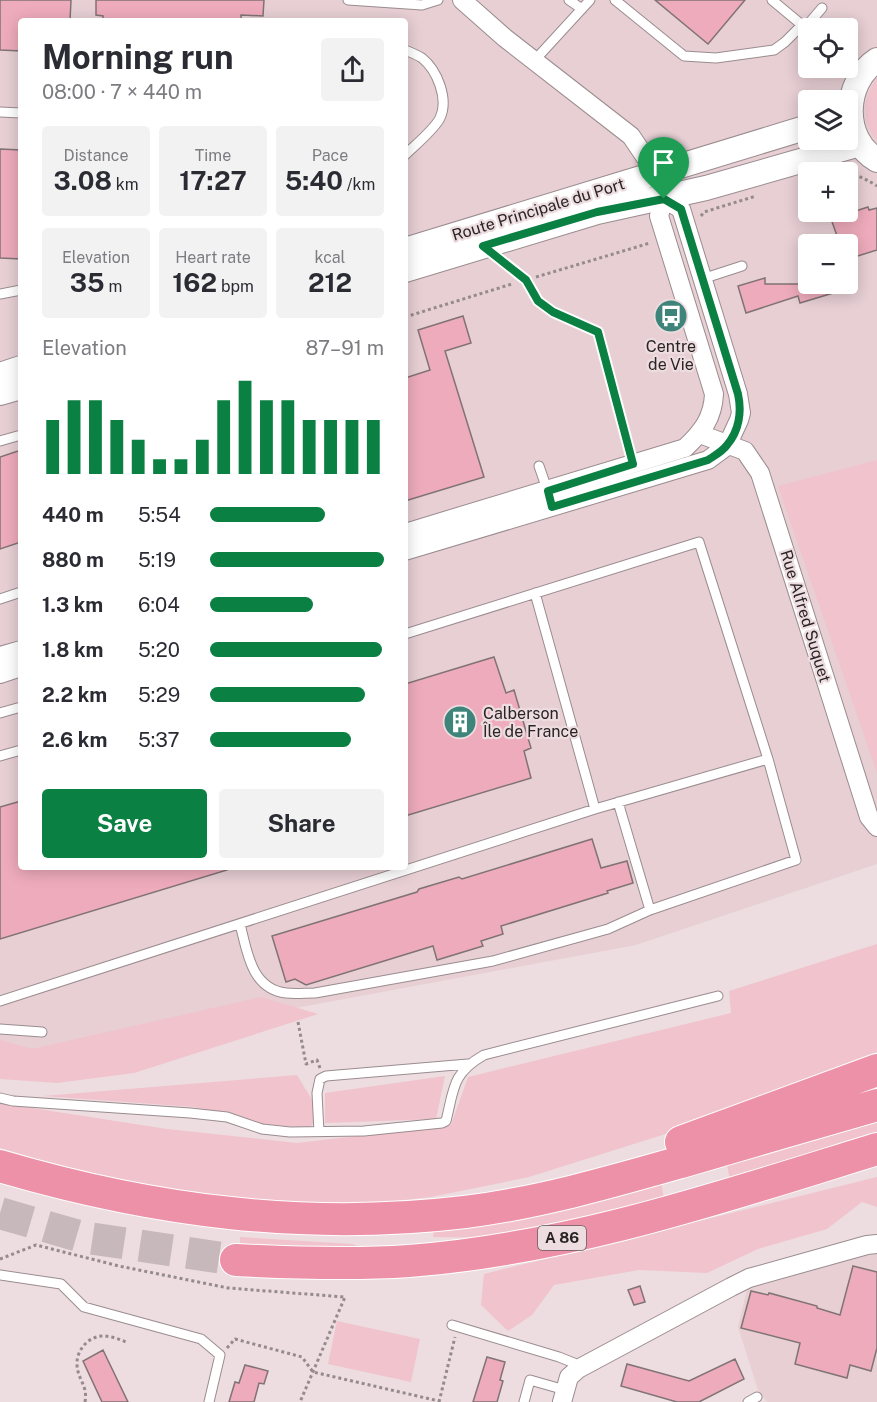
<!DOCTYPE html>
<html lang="en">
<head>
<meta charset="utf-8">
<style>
	:root { --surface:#fff; --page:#f2f2f3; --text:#2b2b33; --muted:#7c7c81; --accent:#0b8043 }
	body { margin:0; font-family:"Public Sans",sans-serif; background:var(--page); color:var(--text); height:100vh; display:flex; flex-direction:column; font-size:22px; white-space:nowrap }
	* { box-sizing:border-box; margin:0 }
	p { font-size:20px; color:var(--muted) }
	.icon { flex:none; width:33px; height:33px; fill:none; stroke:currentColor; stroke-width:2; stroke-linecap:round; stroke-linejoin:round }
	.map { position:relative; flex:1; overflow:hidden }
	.panel { position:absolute; left:18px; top:18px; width:390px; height:852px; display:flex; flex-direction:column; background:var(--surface); border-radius:6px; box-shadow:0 3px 15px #0003 }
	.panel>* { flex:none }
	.fabs { position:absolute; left:798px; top:18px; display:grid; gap:12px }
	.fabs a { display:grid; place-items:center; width:60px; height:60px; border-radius:6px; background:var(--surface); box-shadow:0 3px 15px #0003; font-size:30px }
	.pin { position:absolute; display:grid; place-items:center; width:51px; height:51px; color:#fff; margin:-62px -26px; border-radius:50% 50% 50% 0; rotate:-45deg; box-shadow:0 0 6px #0007 }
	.pin .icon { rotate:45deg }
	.round { display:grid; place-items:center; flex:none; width:63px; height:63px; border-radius:6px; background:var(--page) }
	.head { display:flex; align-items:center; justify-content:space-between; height:102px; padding:0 24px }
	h1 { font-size:33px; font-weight:700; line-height:45px }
	.figures { display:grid; grid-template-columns:repeat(3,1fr); gap:9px; height:102px; padding:6px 24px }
	.figures div { display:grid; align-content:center; border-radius:6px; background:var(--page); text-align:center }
	.figures b { font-size:26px; font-weight:700 }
	.figures small { font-size:16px; font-weight:400 }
	.figures p { font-size:16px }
	.chart { height:168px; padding:12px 24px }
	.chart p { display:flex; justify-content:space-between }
	.chart svg { width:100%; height:108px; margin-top:6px; stroke:var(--accent); stroke-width:6 }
	.button { display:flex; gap:12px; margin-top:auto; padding:12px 24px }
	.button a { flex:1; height:69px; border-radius:6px; background:var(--accent); color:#fff; font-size:24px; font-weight:700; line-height:69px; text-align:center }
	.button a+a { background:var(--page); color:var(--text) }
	ul { padding:0 24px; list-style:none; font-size:20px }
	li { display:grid; grid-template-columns:96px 72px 1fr; align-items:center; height:45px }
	li i { height:15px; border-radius:8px; background:var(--accent) }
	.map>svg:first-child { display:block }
	.built { fill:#e7cfd4; fill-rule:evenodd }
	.green { fill:#f0c3cd }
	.building { fill:#eeabbb; stroke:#807376; stroke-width:1.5 }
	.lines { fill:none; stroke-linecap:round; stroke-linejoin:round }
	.highway-tunnel { stroke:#c6b8bb; stroke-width:32; stroke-dasharray:32 16; stroke-linecap:butt }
	.lane-casing { stroke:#9a8c8f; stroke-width:11 }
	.street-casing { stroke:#9a8c8f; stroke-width:20 }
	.secondary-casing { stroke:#9a8c8f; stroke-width:26 }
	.highway-casing { stroke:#fff; stroke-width:34 }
	.path { stroke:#958a8c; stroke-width:3; stroke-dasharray:3 3; stroke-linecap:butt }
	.lane { stroke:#fff; stroke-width:9 }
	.street { stroke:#fff; stroke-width:18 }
	.secondary { stroke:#fff; stroke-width:24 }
	.highway { stroke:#ed91a8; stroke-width:32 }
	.route-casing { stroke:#fff; stroke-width:12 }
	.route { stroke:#0b8043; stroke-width:8 }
	.labels { text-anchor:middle; stroke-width:4.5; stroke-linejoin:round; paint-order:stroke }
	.shield { fill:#eddde0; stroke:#645c5d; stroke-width:1.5 }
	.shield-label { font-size:15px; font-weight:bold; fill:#2a2425 }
	.street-label { font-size:16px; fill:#2a2425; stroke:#eddde0 }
	.poi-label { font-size:16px; fill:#2a2425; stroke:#eddde0 }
</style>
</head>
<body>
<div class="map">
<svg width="877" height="1402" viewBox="0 0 877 1402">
	<rect width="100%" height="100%" fill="#eddde0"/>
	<!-- built -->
	<path class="built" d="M0 0H877V864L636 945 43 1055 0 1054ZM21 21H405V867H21ZM808 28H848V68H808ZM808 100H848V140H808ZM808 172H848V212H808ZM808 244H848V284H808Z
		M877 1249V1402H767L758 1390 738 1327 747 1289Z"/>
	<!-- green -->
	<path class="green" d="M877 78V140C860 121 863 97 877 78Z
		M877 460V773L778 486Z
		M877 944V1052L806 1081 748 1108 529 1177 431 1197 359 1205 223 1198 167 1191 40 1160 0 1148V1103L167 1129 297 1143 451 1125 468 1077 731 1013 729 991Z
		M261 997 318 1014 134 1073 57 1083 0 1079V1040L32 1049Z
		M297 1075 314 1103 317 1121 308 1128 263 1124 194 1107 43 1096Z
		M445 1076 436 1119 325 1123V1093Z
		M877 1114V1136L730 1181 726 1159Z
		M877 1177V1207L862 1202 827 1229 758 1249 707 1273 639 1270 554 1285 532 1315 508 1331 481 1305 484 1274Z
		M661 1181 664 1200 503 1238 433 1237 434 1227Z
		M240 1237 352 1244 371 1251 240 1245Z
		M337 1321 420 1339 411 1382 328 1364Z"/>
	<!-- building -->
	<path class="building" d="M0 0H71L70 21H21V51L0 50Z
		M96 0H264L263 16 241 15V21L103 19V16L96 15Z
		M655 0H745L708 44Z
		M0 149 21 150V259L0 258Z
		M868 207 869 210 877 208V250L848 259V244H840L831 219Z
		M765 278V284H852L853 287 800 303 798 296 746 313 738 286Z
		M463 316 471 343 445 351 484 477 405 501V378L430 370 418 330Z
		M21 450V542L0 549V457Z
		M494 657 506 693 514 690 531 748 524 751 531 778 405 816V684Z
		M21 801V867H227V870L0 939V807Z
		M592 839 601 868 627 861 633 883 607 891 608 893 501 926 503 934 481 941 483 946 437 960 433 946 306 985 295 979 286 982 272 936 417 892 419 889 459 877 462 879Z
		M853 1266 877 1272V1348L871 1371 850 1365 847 1378 795 1364 800 1343 741 1328 751 1291 768 1295 769 1293 817 1306V1308L840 1315Z
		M640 1286 645 1302 634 1305 628 1290Z
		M103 1350 128 1402H102L83 1361Z
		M487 1357 505 1362 500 1380 503 1381 497 1402H473Z
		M735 1359 744 1379 699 1402H677L621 1386 627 1364 689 1381Z
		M245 1365 268 1371 264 1384 259 1383 254 1402H229L235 1382 239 1383Z"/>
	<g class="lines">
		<!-- highway-tunnel -->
		<path class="highway-tunnel" d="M0 1213 82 1237 236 1260"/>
		<defs>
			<path id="lane" d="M348 0 422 5 438 0
				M569 0 582 9
				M615 0 684 56 716 58 774 50 785 42 802 25
				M772 0 802 25 810 22 822 8
				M405 50C410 52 417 55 422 58 437 70 449 99 440 118 434 130 415 145 405 155
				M534 61 590 0
				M0 112 21 113
				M485 248 526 280 538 301 553 312 598 332 633 464
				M702 279 742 266
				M0 294 21 290
				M0 441 21 435
				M539 466 548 492
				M535 593 595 809
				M0 599 21 592
				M0 713 21 707
				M0 756 21 750
				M618 802 650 910
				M240 924C247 951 251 989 286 993 295 994 305 993 315 993L493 961 608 929 650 910 796 860 768 759
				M0 1001 595 809 768 759 699 542 405 634
				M0 1029 42 1032
				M0 1098 13 1101 190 1113 227 1117 262 1129 290 1132 364 1131 442 1123 446 1121C454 1089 452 1073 484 1055L718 996
				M319 1132 317 1093 320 1079 326 1076 468 1064
				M0 1275 61 1284 84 1307 201 1339 220 1355 209 1402
				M452 1325 559 1357 574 1363 578 1369
				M524 1402 530 1380 565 1390
				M748 1402 757 1397"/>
			<path id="street" d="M462 0 505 38 631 136 656 173 659 182
				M700 434 745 451 760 473 869 817 877 827
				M405 533 685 448C702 432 713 418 714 394L659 216 664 199
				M405 551 708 460 727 446 739 420 741 413 738 394 681 209 664 199
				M0 656 21 650
				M0 674 21 667
				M562 1402 569 1377 578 1369 731 1287 749 1278 867 1245 877 1244"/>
			<path id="secondary" d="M877 60C843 82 841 139 877 160
				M405 250 808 127
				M405 270 597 212 706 188 860 144
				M0 375 21 368
				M0 393 21 387"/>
			<path id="highway" d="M681 1142 877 1070
				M0 1166C153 1211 306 1231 465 1212 538 1203 611 1182 681 1162 746 1143 812 1124 877 1105
				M236 1260C294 1263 351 1265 409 1261 569 1249 725 1196 877 1149"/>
		</defs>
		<!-- lane casing -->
		<use href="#lane" class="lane-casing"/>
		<!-- street casing -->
		<use href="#street" class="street-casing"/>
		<!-- secondary casing -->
		<use href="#secondary" class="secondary-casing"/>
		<!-- highway casing -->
		<use href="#highway" class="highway-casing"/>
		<!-- path -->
		<path class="path" d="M836 172C853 173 863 177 877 186
			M701 216 704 212 756 196
			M536 277 650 243
			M405 317 512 284
			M298 1022 306 1064 317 1060 320 1068
			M0 1259 36 1245 119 1266 228 1288 345 1297 300 1402
			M227 1348 235 1339 302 1357 313 1372 439 1401
			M85 1402C88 1385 78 1381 77 1365 76 1351 88 1336 103 1336 111 1336 119 1339 126 1342
			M439 1402 455 1337"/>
		<!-- lane -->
		<use href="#lane" class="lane"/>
		<!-- street -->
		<use href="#street" class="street"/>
		<!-- secondary -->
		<use href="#secondary" class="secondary"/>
		<!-- highway -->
		<use href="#highway" class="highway"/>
	</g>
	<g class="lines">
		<defs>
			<path id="route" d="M664 199 681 209 738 394C742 412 739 431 727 445 723 451 714 456 708 460L552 507 548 491 633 464 598 332 553 312 538 301 526 280 483 246 597 212Z"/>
		</defs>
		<!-- route casing -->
		<use href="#route" class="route-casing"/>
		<!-- route -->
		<use href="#route" class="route"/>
	</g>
	<!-- icons -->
	<defs>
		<symbol id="bus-disc" viewBox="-11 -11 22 22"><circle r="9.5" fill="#3e847b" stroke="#eddde0"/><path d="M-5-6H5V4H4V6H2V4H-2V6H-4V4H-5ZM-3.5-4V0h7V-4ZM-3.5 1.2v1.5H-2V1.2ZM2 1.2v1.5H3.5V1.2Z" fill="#fff"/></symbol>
		<symbol id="building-disc" viewBox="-11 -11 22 22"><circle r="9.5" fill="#3e847b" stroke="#eddde0"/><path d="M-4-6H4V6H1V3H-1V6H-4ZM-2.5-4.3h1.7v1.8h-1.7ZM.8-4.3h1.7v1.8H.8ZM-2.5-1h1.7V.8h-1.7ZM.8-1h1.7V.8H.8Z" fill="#fff"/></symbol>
	</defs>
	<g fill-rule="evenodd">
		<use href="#bus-disc" x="652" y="297" width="38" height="38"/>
		<use href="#building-disc" x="441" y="703" width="38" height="38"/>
	</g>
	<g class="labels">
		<!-- shield labels -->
		<rect class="shield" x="538" y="1226" width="48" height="24" rx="4.5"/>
		<g class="shield-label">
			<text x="562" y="1243">A 86</text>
		</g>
		<!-- street labels -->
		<g class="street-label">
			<text transform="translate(538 209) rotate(-17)" y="6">Route Principale du Port</text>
			<text transform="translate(806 616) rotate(73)" y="6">Rue Alfred Suquet</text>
		</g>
		<!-- poi labels -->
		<g class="poi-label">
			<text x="671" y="352">Centre<tspan x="671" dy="18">de Vie</tspan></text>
			<text x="483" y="719" text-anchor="start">Calberson<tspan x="483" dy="18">Île de France</tspan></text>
		</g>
	</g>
</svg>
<div class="fabs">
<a><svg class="icon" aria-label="locate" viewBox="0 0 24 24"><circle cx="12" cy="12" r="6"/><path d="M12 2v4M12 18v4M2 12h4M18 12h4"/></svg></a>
<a><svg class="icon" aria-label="layers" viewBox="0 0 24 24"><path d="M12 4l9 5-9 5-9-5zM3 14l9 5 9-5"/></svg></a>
<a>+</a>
<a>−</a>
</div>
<div class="pin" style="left:664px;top:199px;background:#1e9e55"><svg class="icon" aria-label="arrive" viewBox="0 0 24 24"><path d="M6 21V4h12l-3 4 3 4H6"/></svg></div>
<section class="panel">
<div class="head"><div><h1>Morning run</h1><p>08:00 · 7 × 440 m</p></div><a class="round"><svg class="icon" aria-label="share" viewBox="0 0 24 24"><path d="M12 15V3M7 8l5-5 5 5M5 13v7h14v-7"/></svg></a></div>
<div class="figures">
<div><p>Distance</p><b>3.08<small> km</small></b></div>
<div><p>Time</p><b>17:27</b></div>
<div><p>Pace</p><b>5:40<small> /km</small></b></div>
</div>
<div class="figures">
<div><p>Elevation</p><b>35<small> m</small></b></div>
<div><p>Heart rate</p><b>162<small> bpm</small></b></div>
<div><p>kcal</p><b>212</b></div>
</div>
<div class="chart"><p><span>Elevation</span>87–91 m</p>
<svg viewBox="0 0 160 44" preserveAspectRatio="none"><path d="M5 44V22M15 44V14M25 44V14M35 44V22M45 44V30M55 44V38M65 44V38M75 44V30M85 44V14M95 44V6M105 44V14M115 44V14M125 44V22M135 44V22M145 44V22M155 44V22"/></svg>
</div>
<ul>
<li><b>440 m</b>5:54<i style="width:66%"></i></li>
<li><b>880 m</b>5:19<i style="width:100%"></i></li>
<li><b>1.3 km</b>6:04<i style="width:59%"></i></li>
<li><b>1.8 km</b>5:20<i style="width:99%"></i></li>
<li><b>2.2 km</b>5:29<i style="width:89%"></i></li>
<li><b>2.6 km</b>5:37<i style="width:81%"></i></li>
</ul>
<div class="button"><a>Save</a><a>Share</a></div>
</section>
</div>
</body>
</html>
